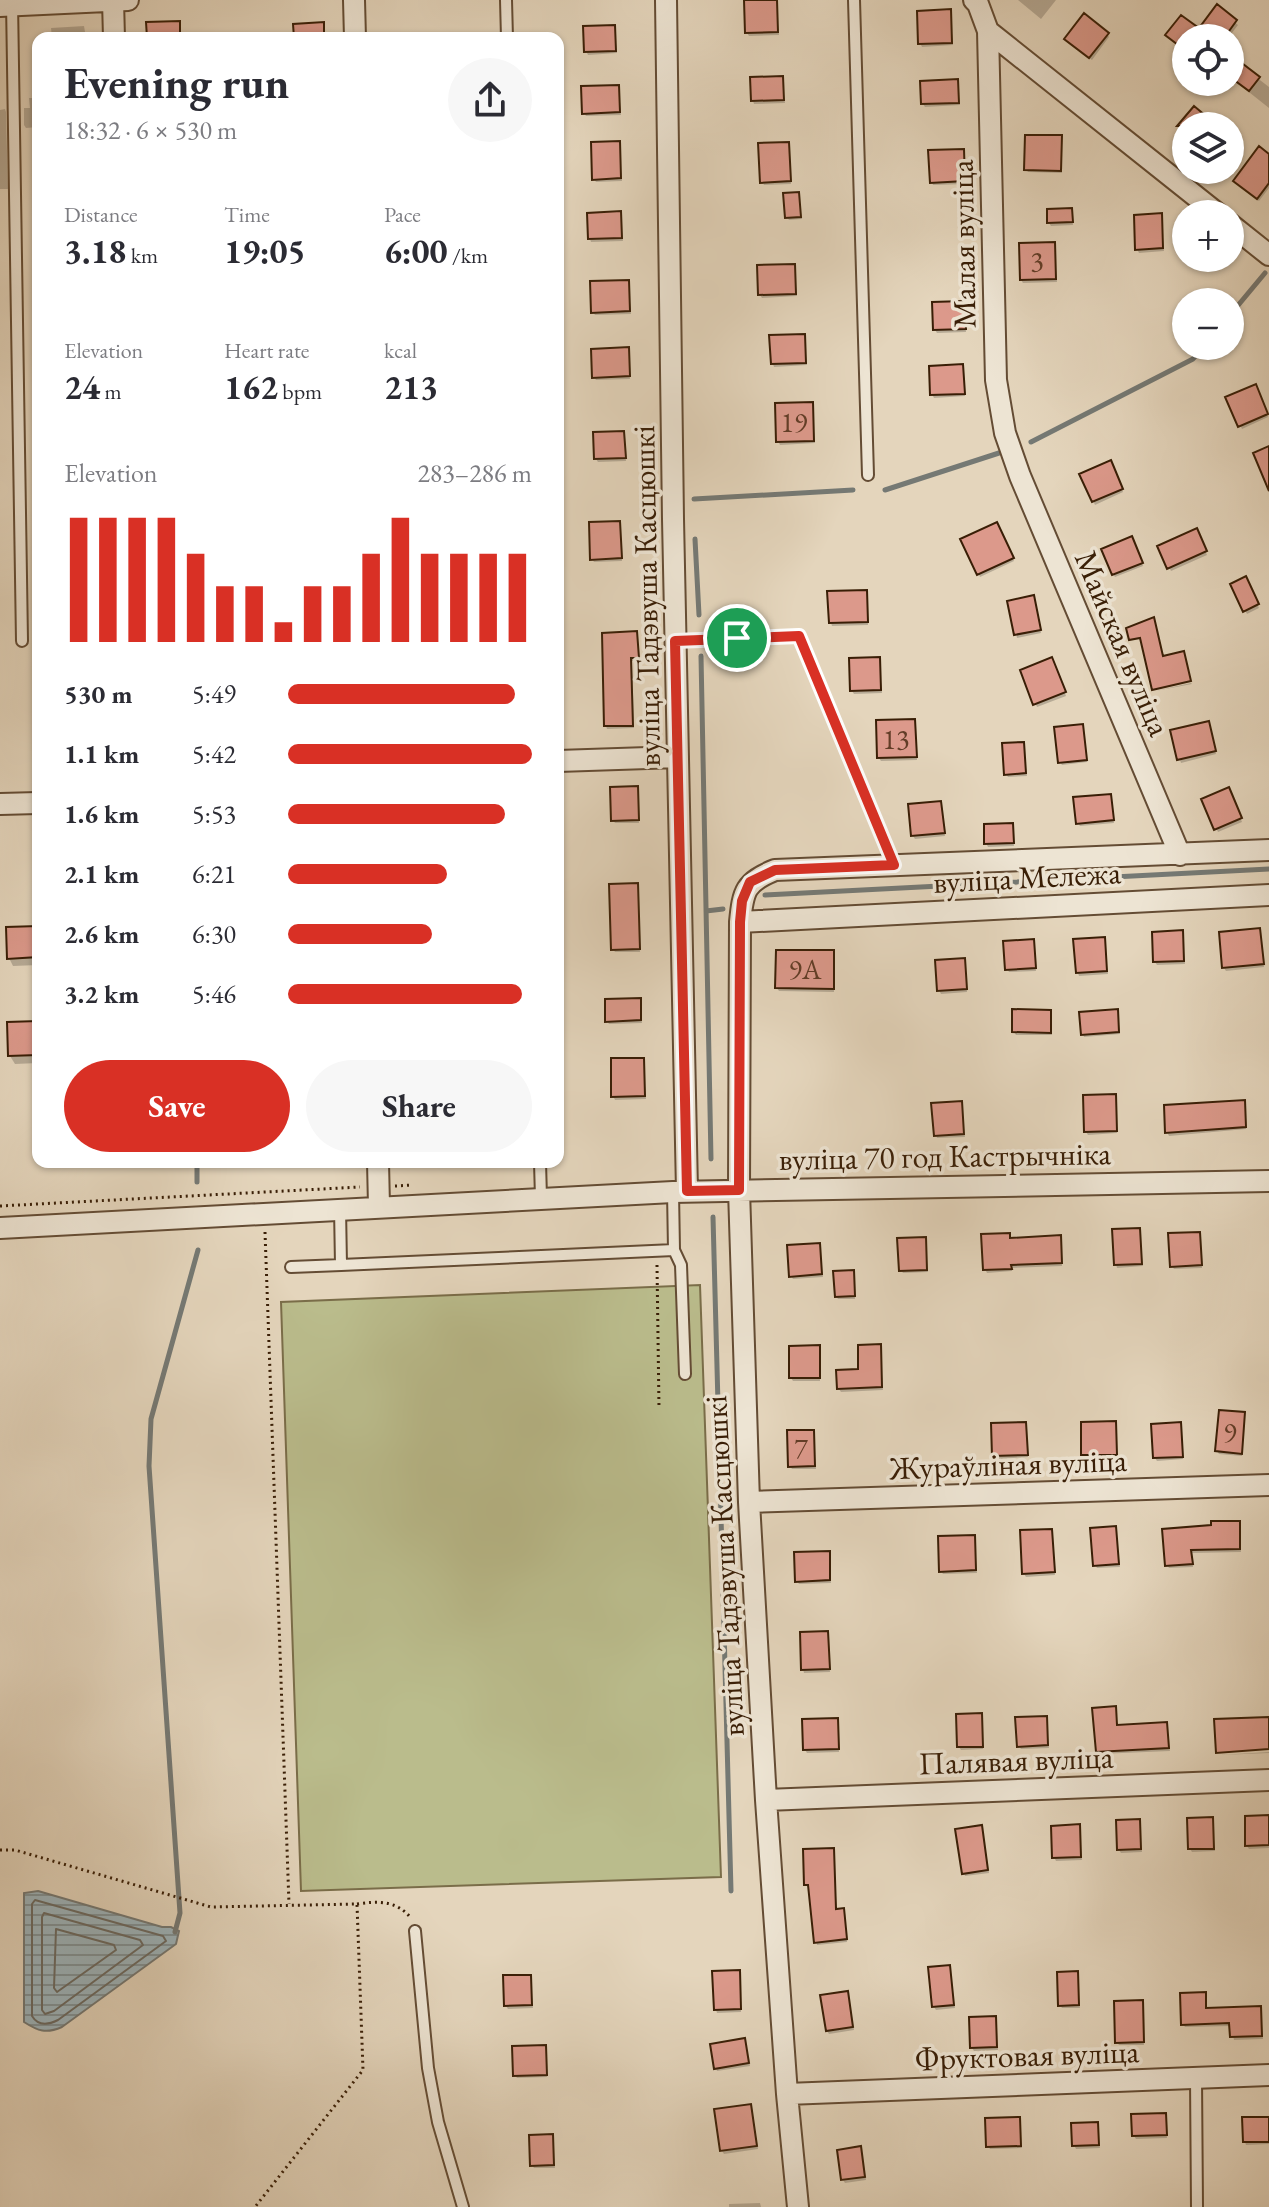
<!DOCTYPE html>
<html lang="en">
<head>
<meta charset="utf-8">
<style>
	:root { --surface:#fff; --page:#f7f7f7; --text:#2b2b33; --muted:#7c7c81; --accent:#d93025 }
	body { margin:0; font-family:"EB Garamond",serif; background:var(--page); color:var(--text); height:100vh; display:flex; flex-direction:column; font-size:30px; white-space:nowrap }
	* { box-sizing:border-box; margin:0 }
	p { font-size:26px; color:var(--muted) }
	.icon { flex:none; width:44px; height:44px; fill:none; stroke:currentColor; stroke-width:2; stroke-linecap:round; stroke-linejoin:round }
	.map { position:relative; flex:1; overflow:hidden }
	.drawer { position:absolute; left:32px; top:32px; width:532px; height:1136px; display:flex; flex-direction:column; background:var(--surface); border-radius:16px; box-shadow:0 2px 6px #0004 }
	.drawer>* { flex:none }
	.buttons { position:absolute; left:1172px; top:24px; display:grid; gap:16px }
	.buttons a { display:grid; place-items:center; width:72px; height:72px; border-radius:50%; background:var(--surface); box-shadow:0 2px 6px #0004; font-size:40px }
	.pin { position:absolute; display:grid; place-items:center; width:68px; height:68px; color:#fff; margin:-34px; border:4px solid #fff; border-radius:50%; box-shadow:0 2px 8px #0007 }
	.round { display:grid; place-items:center; flex:none; width:84px; height:84px; border-radius:42px; background:var(--page) }
	.overview { display:flex; align-items:center; justify-content:space-between; height:136px; padding:0 32px }
	h1 { font-size:44px; font-weight:700; line-height:60px }
	.figures { display:grid; grid-template-columns:repeat(3,1fr); gap:12px; height:136px; padding:8px 32px }
	.figures div { display:grid; align-content:center }
	.figures b { font-size:34px; font-weight:700 }
	.figures small { font-size:22px; font-weight:400 }
	.figures p { font-size:22px }
	.chart { height:224px; padding:16px 32px }
	.chart p { display:flex; justify-content:space-between }
	.chart svg { width:100%; height:144px; margin-top:8px; stroke:var(--accent); stroke-width:6 }
	.action { display:flex; gap:16px; margin-top:auto; padding:16px 32px }
	.action a { flex:1; height:92px; border-radius:48px; background:var(--accent); color:#fff; font-size:32px; font-weight:700; line-height:92px; text-align:center }
	.action a+a { background:var(--page); color:var(--text) }
	ul { padding:0 32px; list-style:none; font-size:26px }
	li { display:grid; grid-template-columns:128px 96px 1fr; align-items:center; height:60px }
	li i { height:20px; border-radius:10px; background:var(--accent) }
	.map>svg:first-child { display:block }
	.pitch { fill:#babc8c; stroke:#7a6d49; stroke-width:2 }
	.water { fill:url(#water-rules); stroke:#757974; stroke-width:2 }
	.shadow { fill:#0003 }
	.lines { fill:none; stroke-linecap:round; stroke-linejoin:round }
	.shore { stroke:#6b6a62; stroke-width:2 }
	.stream { stroke:#757974; stroke-width:5 }
	.building { fill:#dc998b; stroke:#391e06; stroke-width:2 }
	.service-casing { stroke:#644c34; stroke-width:14 }
	.minor-casing { stroke:#644c34; stroke-width:24 }
	.path { stroke:#391e06; stroke-width:3; stroke-dasharray:2 4; stroke-linecap:butt }
	.service { stroke:#ede4d3; stroke-width:10 }
	.minor { stroke:#ede4d3; stroke-width:20 }
	.route-casing { stroke:#fff; stroke-width:16 }
	.route { stroke:#d93025; stroke-width:10 }
	.labels { text-anchor:middle; stroke-width:7; stroke-linejoin:round; paint-order:stroke }
	.number-label { font-size:28px; fill:#623d27 }
	.street-label { font-size:32px; fill:#391e06; stroke:#ede4d3 }
</style>
</head>
<body>
<div class="map">
<svg width="1269" height="2207" viewBox="0 0 1269 2207">
	<defs>
		<pattern id="water-rules" width="6" height="5" patternUnits="userSpaceOnUse" patternTransform="scale(2)"><rect width="6" height="5" fill="#9db5bd"/><path d="M0 2.5h6" fill="none" stroke="#819398"/></pattern>
	</defs>
	<rect width="100%" height="100%" fill="#e4d5bc"/>
	<filter id="stains"><feTurbulence type="fractalNoise" baseFrequency=".0025" numOctaves="4"/><feColorMatrix values="0 0 0 0 .2 0 0 0 0 .09 0 0 0 0 .02 0 0 0 .5 -.17"/></filter>
	<radialGradient id="worn" r=".72"><stop offset=".6" stop-color="#630" stop-opacity="0"/><stop offset="1" stop-color="#630" stop-opacity=".3"/></radialGradient>
	<!-- pitch -->
	<path class="pitch" d="M700 1285 721 1877 301 1891 281 1302Z"/>
	<!-- water -->
	<path class="water" d="M38 1891 162 1927H171L179 1931 176 1944 62 2027C46 2034 38 2031 24 2022V1893Z"/>
	<!-- shadow -->
	<path class="shadow" d="M776 0 779 35 749 36 747 33Z
		M1018 0H1056L1041 19Z
		M1217 7 1238 25 1228 38H1186V51L1170 39 1168 35 1199 31Z
		M950 11 953 45 922 47 920 43Z
		M84 26 86 38H52L51 28Z
		M614 27 617 53 588 55 586 51Z
		M1107 34 1109 37 1092 60 1068 42Z
		M1230 57 1269 87V108L1230 77Z
		M782 78 785 103 754 104 753 101Z
		M957 82 960 105 925 107 923 104Z
		M618 87 621 115 586 116 584 113Z
		M29 98H38V127L26 128 24 125V108H30Z
		M1194 108 1215 126H1186V136L1178 128Z
		M5 109 6 112 8 189H0V110Z
		M1060 137 1062 173 1028 172 1026 169Z
		M619 143 622 181 596 182 594 179Z
		M788 144 791 184 764 185 762 182Z
		M963 151 966 184 933 185 932 182Z
		M1269 156V188L1259 201 1235 181Z
		M798 194 802 219 789 220 787 217Z
		M1071 210 1073 225 1051 226 1049 223Z
		M620 213 623 241 591 242 590 239Z
		M1161 215 1164 251 1139 253 1137 249Z
		M1054 244 1057 282 1023 283 1021 280Z
		M794 266 797 296 762 298 760 295Z
		M628 282 631 314 595 315 593 312Z
		M963 303 966 332 937 333 935 330Z
		M804 336 807 365 774 367 773 364Z
		M627 349 630 379 596 380 594 377Z
		M962 366 965 396 934 398 932 394Z
		M1255 387 1268 417 1242 429 1228 399Z
		M812 404 815 443 780 445 778 441Z
		M623 433 626 461 598 462 596 459Z
		M1110 462 1123 492 1095 505 1082 475Z
		M619 523 622 561 594 562 592 559Z
		M997 525 1014 561 980 577 963 540Z
		M1196 531 1207 555 1171 571 1160 547Z
		M1133 541 1143 566 1115 577 1113 574Z
		M1245 579 1259 608 1247 614 1232 585Z
		M866 592 868 625 832 626 831 623Z
		M1035 600 1041 633 1017 638 1009 602Z
		M636 633 639 660 632 661 634 728 607 729 606 726Z
		M879 659 882 693 854 694 852 691Z
		M1053 662 1066 696 1037 707 1022 671Z
		M1191 683 1192 684 1155 691Z
		M914 721 917 760 881 761 879 758Z
		M1082 726 1087 762 1062 765 1060 762Z
		M1210 726 1216 754 1181 763 1172 732Z
		M1023 744 1027 776 1008 777 1006 774Z
		M637 788 639 823H615L613 820Z
		M1228 790 1242 822 1218 832 1204 800Z
		M1110 796 1114 823 1080 826 1078 823Z
		M940 803 945 836 915 839 913 836Z
		M1012 825 1014 846 988 847 986 843Z
		M637 885 640 952H615L613 949Z
		M38 928V965L13 966 9 958Z
		M1259 930 1264 967 1226 971 1224 968Z
		M1182 932 1185 964 1157 965 1155 962Z
		M1104 939 1108 974 1079 976 1078 973Z
		M1033 941 1036 971 1009 972 1007 969Z
		M833 952 834 992 779 991 777 988Z
		M965 964 967 992 941 994 939 990Z
		M640 1000 642 1023 609 1024 607 1021Z
		M1050 1012 1052 1035H1016L1014 1032Z
		M1118 1014 1120 1034 1084 1037 1083 1034Z
		M38 1023V1063L15 1064 10 1056Z
		M643 1060 646 1099 615 1100 613 1096Z
		M1114 1096 1117 1133 1088 1135 1086 1132Z
		M1244 1102 1246 1129 1169 1136 1167 1132Z
		M961 1103 965 1137 937 1138 936 1135Z
		M1139 1230 1143 1266 1117 1268 1116 1264Z
		M1199 1234 1202 1268 1174 1269 1172 1266Z
		M1009 1235 1011 1238H1060L1062 1266 1012 1268V1271L987 1273 985 1269Z
		M925 1239 928 1272 903 1273 901 1270Z
		M819 1245 823 1277 793 1279 791 1276Z
		M853 1272 855 1299H838L836 1296Z
		M880 1346 883 1390 841 1392 839 1389 861 1371Z
		M818 1347 820 1381H793L791 1378Z
		M1244 1414 1242 1456 1219 1454 1217 1451Z
		M1115 1423 1117 1458H1085L1083 1455Z
		M1025 1424 1028 1457 996 1459 994 1456Z
		M1180 1424 1183 1459 1157 1461 1155 1458Z
		M813 1432 816 1469H792L790 1466Z
		M1239 1523 1241 1552 1192 1553 1193 1567 1169 1568 1167 1565 1213 1527Z
		M1115 1528 1120 1567 1097 1568 1095 1565Z
		M1051 1531 1055 1575 1026 1577 1024 1574Z
		M974 1537 977 1573 943 1574 941 1571Z
		M828 1553 831 1583 799 1584 797 1581Z
		M827 1633 830 1672 804 1673 803 1669Z
		M1115 1708 1117 1727 1166 1724 1170 1751 1099 1754 1098 1751Z
		M981 1715 983 1749 961 1750 959 1747Z
		M1046 1718 1049 1748 1021 1749 1019 1746Z
		M837 1720 839 1752 807 1753 805 1750Z
		M1269 1752V1753L1219 1755Z
		M1269 1817V1848L1249 1849 1247 1846Z
		M1212 1819 1215 1851 1192 1852 1190 1849Z
		M1139 1821 1142 1852 1121 1853 1119 1850Z
		M1079 1826 1082 1860 1056 1861 1054 1857Z
		M983 1831 989 1873 965 1876 964 1873Z
		M833 1850 837 1911 843 1910 845 1913 847 1942 817 1945 810 1887 806 1884Z
		M949 1967 955 2008 936 2010 934 2007Z
		M739 1972 741 2012 717 2013 716 2010Z
		M1076 1973 1080 2008H1062L1060 2005Z
		M530 1977 533 2008 508 2009 506 2006Z
		M1204 1994 1207 2010 1260 2008 1263 2039 1234 2040 1231 2026 1185 2027 1183 2024Z
		M849 1996 854 2030 829 2034 827 2031Z
		M1141 2002 1144 2045H1119L1117 2042Z
		M995 2018 998 2050 974 2051 972 2048Z
		M744 2040 750 2066 717 2071 716 2068Z
		M544 2047 547 2077 517 2078 515 2075Z
		M752 2109 758 2149 724 2154 722 2151Z
		M1165 2115 1167 2138 1136 2139 1134 2136Z
		M1019 2119 1022 2148 990 2149 988 2146Z
		M1269 2119V2144L1246 2145 1245 2142Z
		M1097 2124 1100 2148 1076 2149 1074 2145Z
		M552 2136 555 2168H534L532 2165Z
		M861 2151 866 2180 845 2183 843 2180Z
		M760 2203 761 2207H729V2204Z"/>
	<g class="lines">
		<!-- shore -->
		<path class="shore" d="M35 1900 163 1936 166 1941 58 2020C48 2025 38 2026 32 2016V1904Z
			M44 1913 140 1940 143 1945 54 2011 45 2014 42 2010V1917Z
			M56 1929 114 1945 116 1950 57 1992 54 1988Z"/>
		<!-- stream -->
		<path class="stream" d="M1230 315 1265 273
			M1031 442 1193 359 1204 346
			M885 490 999 453
			M694 499 853 490
			M695 539 699 615
			M701 656 711 1159
			M765 895 1269 869
			M706 911 723 909
			M197 1162V1182
			M713 1217 731 1891
			M175 1932 180 1913 149 1466 151 1419 198 1250"/>
	</g>
	<!-- building -->
	<path class="building" d="M744 0H777L778 32 745 33Z
		M1217 4 1237 20 1224 38H1186V51L1165 35 1181 15 1199 28Z
		M951 9 952 43 918 44 917 11Z
		M1084 13 1109 33 1089 58 1064 39Z
		M180 21V38H147L146 22Z
		M324 22V38H294L293 24Z
		M615 25 616 51 584 52 583 26Z
		M1230 54 1260 77 1249 91 1230 77Z
		M783 76 784 100 751 101 750 77Z
		M958 79 959 103 921 104 920 81Z
		M619 85 620 112 582 114 581 86Z
		M1194 106 1218 126H1177Z
		M1025 135H1062L1061 171 1024 170Z
		M620 141 621 178 592 180 591 142Z
		M789 142 791 181 760 183 758 143Z
		M1259 146 1269 154V183L1257 199 1233 181Z
		M964 149 965 181 930 183 928 150Z
		M799 192 801 217 785 218 783 193Z
		M1072 208 1073 222 1047 223V209Z
		M621 211 622 238 588 239 587 213Z
		M1162 213 1163 248 1135 250 1134 215Z
		M1055 242 1056 279 1020 280 1019 243Z
		M795 264 796 294 758 295 757 265Z
		M629 280 630 311 591 313 590 281Z
		M964 301 966 329 933 330 932 302Z
		M805 334 806 363 771 364 769 335Z
		M629 347 630 376 592 378 591 349Z
		M963 364 965 394 930 395 929 366Z
		M1256 384 1268 414 1238 427 1225 397Z
		M813 402 814 441 776 442 775 403Z
		M624 431 626 458 594 459 593 432Z
		M1269 446V491L1253 453Z
		M1111 460 1123 489 1092 502 1079 474Z
		M620 521 622 558 590 560 589 522Z
		M997 522 1014 558 977 575 960 539Z
		M1197 528 1207 551 1167 569 1157 546Z
		M1132 536 1143 563 1112 575 1101 549Z
		M1246 576 1259 604 1243 612 1230 584Z
		M867 590 868 622 829 623 827 591Z
		M1034 595 1041 630 1014 635 1007 601Z
		M1154 617 1163 656 1184 651 1191 681 1152 690 1140 638 1129 640 1126 628Z
		M637 631 639 658H631L633 726H604L602 633Z
		M880 657 881 690 850 691 849 658Z
		M1052 657 1066 692 1033 705 1020 670Z
		M915 719 917 757 877 758 876 720Z
		M1209 721 1216 751 1177 760 1170 730Z
		M1083 724 1087 760 1058 763 1054 727Z
		M1024 742 1026 773 1004 775 1002 743Z
		M638 786 639 820 611 821 610 787Z
		M1229 787 1242 818 1214 830 1201 799Z
		M1111 794 1114 820 1076 824 1073 797Z
		M941 801 945 833 911 836 908 804Z
		M1013 823 1014 843 984 844V824Z
		M638 883 640 949 611 950 609 884Z
		M38 926V957L7 959 6 927Z
		M1260 928 1264 964 1222 968 1219 932Z
		M1183 930 1184 961 1153 962 1152 932Z
		M1105 937 1107 971 1076 973 1073 939Z
		M1034 939 1036 968 1005 970 1003 941Z
		M776 950H834V989L775 988Z
		M965 958 967 989 937 991 935 960Z
		M641 998V1020L605 1022V999Z
		M1012 1009 1051 1010V1033L1012 1032Z
		M1118 1009 1119 1032 1081 1035 1079 1012Z
		M38 1021V1055L8 1056 7 1022Z
		M611 1058H644L645 1096 611 1097Z
		M1116 1094 1117 1131 1084 1132 1083 1095Z
		M1245 1100 1246 1127 1165 1133 1164 1105Z
		M962 1101 964 1134 934 1136 931 1103Z
		M1140 1228 1142 1264 1114 1265 1112 1229Z
		M1200 1232 1202 1265 1170 1267 1168 1233Z
		M1010 1233V1238L1061 1235 1062 1263 1011 1265 1012 1269 983 1270 981 1234Z
		M926 1237 927 1270 899 1271 897 1238Z
		M820 1243 822 1274 789 1277 787 1245Z
		M854 1270 855 1296 835 1297 833 1271Z
		M881 1344 882 1387 837 1389 836 1370 858 1369V1345Z
		M820 1345V1378H789V1346Z
		M1219 1410 1245 1412 1242 1454 1215 1451Z
		M1116 1421 1117 1455H1081V1422Z
		M1026 1422 1028 1455 992 1456 991 1423Z
		M1181 1422 1183 1457 1153 1458 1151 1424Z
		M787 1430H814L815 1466 788 1467Z
		M1211 1521H1240V1549L1191 1550 1193 1564 1165 1566 1162 1529 1211 1525Z
		M1116 1526 1119 1564 1093 1566 1090 1528Z
		M1052 1529 1055 1572 1022 1574 1020 1530Z
		M975 1535 976 1570 939 1572 938 1536Z
		M830 1551V1580L795 1582 794 1552Z
		M828 1631 830 1669 801 1670 800 1632Z
		M1116 1706 1117 1725 1167 1722 1169 1748 1096 1752 1092 1708Z
		M982 1713 983 1747H957L956 1714Z
		M1047 1716 1048 1745 1017 1747 1015 1717Z
		M1269 1717V1749L1216 1753 1214 1719Z
		M838 1718 839 1749 803 1750 802 1719Z
		M1269 1815V1845L1245 1846V1816Z
		M1213 1817 1214 1849H1188L1187 1818Z
		M1140 1819 1141 1849 1117 1850 1116 1820Z
		M1080 1824 1081 1857 1052 1858 1051 1826Z
		M982 1825 988 1870 962 1874 955 1829Z
		M834 1848 836 1909 844 1908 847 1939 814 1943 808 1885H804L803 1849Z
		M950 1965 954 2005 932 2007 928 1967Z
		M740 1970 741 2009 714 2010 712 1971Z
		M1078 1971 1079 2005 1058 2006 1057 1972Z
		M503 1975H531L532 2005 504 2006Z
		M848 1991 853 2027 826 2031 820 1995Z
		M1206 1992V2008L1261 2006 1262 2036 1230 2037 1229 2023 1181 2025 1180 1993Z
		M1143 2000 1144 2042 1115 2043 1114 2001Z
		M996 2016 997 2047 970 2048 969 2017Z
		M745 2038 749 2063 714 2069 710 2044Z
		M546 2045 547 2075 513 2076 512 2046Z
		M751 2104 757 2146 720 2151 714 2109Z
		M1166 2113 1167 2135 1132 2136 1131 2114Z
		M1020 2117 1021 2146 986 2147 985 2118Z
		M1242 2117H1269V2142H1243Z
		M1098 2122 1099 2145 1072 2146 1071 2123Z
		M553 2134 554 2165 530 2166 529 2135Z
		M861 2146 865 2177 841 2180 837 2150Z"/>
	<g class="lines">
		<defs>
			<path id="service" d="M506 0 507 38
				M854 0 868 475
				M12 2 22 641
				M675 641 799 636 894 865
				M540 1162 541 1198
				M340 1208 341 1265 674 1250 673 1192
				M674 1250 681 1265 685 1374
				M291 1267 341 1265
				M415 1931 428 2068 438 2122 463 2207
				M1196 2078 1197 2207"/>
			<path id="minor" d="M113 0 114 38
				M354 0 355 38
				M666 0 673 519 687 1191
				M974 0 978 4 988 31 996 380 1005 433 1020 476 1180 855
				M0 6 128 0
				M988 31 1218 214
				M1230 224 1269 255
				M558 761 678 757
				M0 804 38 803
				M740 922 1269 895
				M378 1162 379 1206
				M0 1228 673 1192 1269 1181
				M749 1502 1269 1485
				M766 1800 1269 1780
				M787 2094 1269 2075
				M798 2207 787 2094 766 1800 749 1502 739 1190 740 922C743 891 745 882 775 870L1269 850"/>
		</defs>
		<!-- service casing -->
		<use href="#service" class="service-casing"/>
		<!-- minor casing -->
		<use href="#minor" class="minor-casing"/>
		<!-- path -->
		<path class="path" d="M395 1186 412 1185
			M0 1206 360 1187
			M265 1232 289 1904
			M657 1265 659 1408
			M0 1850H15L211 1907 357 1904 363 2070 255 2207
			M357 1904C378 1901 396 1900 411 1918"/>
		<!-- service -->
		<use href="#service" class="service"/>
		<!-- minor -->
		<use href="#minor" class="minor"/>
	</g>
	<g class="lines">
		<defs>
			<path id="route" d="M799 636 894 865 775 870 750 882 742 901 740 922 739 1190 687 1191 675 641Z"/>
		</defs>
		<!-- route casing -->
		<use href="#route" class="route-casing"/>
		<!-- route -->
		<use href="#route" class="route"/>
	</g>
	<g class="labels">
		<!-- number labels -->
		<g class="number-label">
			<text x="1037" y="271">3</text>
			<text x="794" y="432">19</text>
			<text x="896" y="749">13</text>
			<text x="805" y="979">9А</text>
			<text x="1230" y="1442">9</text>
			<text x="801" y="1458">7</text>
		</g>
		<!-- street labels -->
		<g class="street-label">
			<text transform="translate(963 244) rotate(-91)" y="11">Малая вуліца</text>
			<text transform="translate(646 596) rotate(-91)" y="11">вуліца Тадэвуша Касцюшкі</text>
			<text transform="translate(1123 643) rotate(67)" y="11">Майская вуліца</text>
			<text transform="translate(1027 877) rotate(-3)" y="11">вуліца Мележа</text>
			<text transform="translate(945 1156) rotate(-1)" y="11">вуліца 70 год Кастрычніка</text>
			<text transform="translate(1008 1464) rotate(-2)" y="11">Жураўліная вуліца</text>
			<text transform="translate(724 1566) rotate(-93)" y="11">вуліца Тадэвуша Касцюшкі</text>
			<text transform="translate(1016 1760) rotate(-2)" y="11">Палявая вуліца</text>
			<text transform="translate(1027 2055) rotate(-2)" y="11">Фруктовая вуліца</text>
		</g>
	</g>
	<rect width="100%" height="100%" filter="url(#stains)"/>
	<rect width="100%" height="100%" fill="url(#worn)"/>
</svg>
<div class="buttons">
<a><svg class="icon" aria-label="locate" viewBox="0 0 24 24"><circle cx="12" cy="12" r="6"/><path d="M12 2v4M12 18v4M2 12h4M18 12h4"/></svg></a>
<a><svg class="icon" aria-label="layers" viewBox="0 0 24 24"><path d="M12 4l9 5-9 5-9-5zM3 14l9 5 9-5"/></svg></a>
<a>+</a>
<a>−</a>
</div>
<div class="pin" style="left:737px;top:638px;background:#1e9e55"><svg class="icon" aria-label="arrive" viewBox="0 0 24 24"><path d="M6 21V4h12l-3 4 3 4H6"/></svg></div>
<section class="drawer">
<div class="overview"><div><h1>Evening run</h1><p>18:32 · 6 × 530 m</p></div><a class="round"><svg class="icon" aria-label="share" viewBox="0 0 24 24"><path d="M12 15V3M7 8l5-5 5 5M5 13v7h14v-7"/></svg></a></div>
<div class="figures">
<div><p>Distance</p><b>3.18<small> km</small></b></div>
<div><p>Time</p><b>19:05</b></div>
<div><p>Pace</p><b>6:00<small> /km</small></b></div>
</div>
<div class="figures">
<div><p>Elevation</p><b>24<small> m</small></b></div>
<div><p>Heart rate</p><b>162<small> bpm</small></b></div>
<div><p>kcal</p><b>213</b></div>
</div>
<div class="chart"><p><span>Elevation</span>283–286 m</p>
<svg viewBox="0 0 160 44" preserveAspectRatio="none"><path d="M5 44V6M15 44V6M25 44V6M35 44V6M45 44V17M55 44V27M65 44V27M75 44V38M85 44V27M95 44V27M105 44V17M115 44V6M125 44V17M135 44V17M145 44V17M155 44V17"/></svg>
</div>
<ul>
<li><b>530 m</b>5:49<i style="width:93%"></i></li>
<li><b>1.1 km</b>5:42<i style="width:100%"></i></li>
<li><b>1.6 km</b>5:53<i style="width:89%"></i></li>
<li><b>2.1 km</b>6:21<i style="width:65%"></i></li>
<li><b>2.6 km</b>6:30<i style="width:59%"></i></li>
<li><b>3.2 km</b>5:46<i style="width:96%"></i></li>
</ul>
<div class="action"><a>Save</a><a>Share</a></div>
</section>
</div>
</body>
</html>
